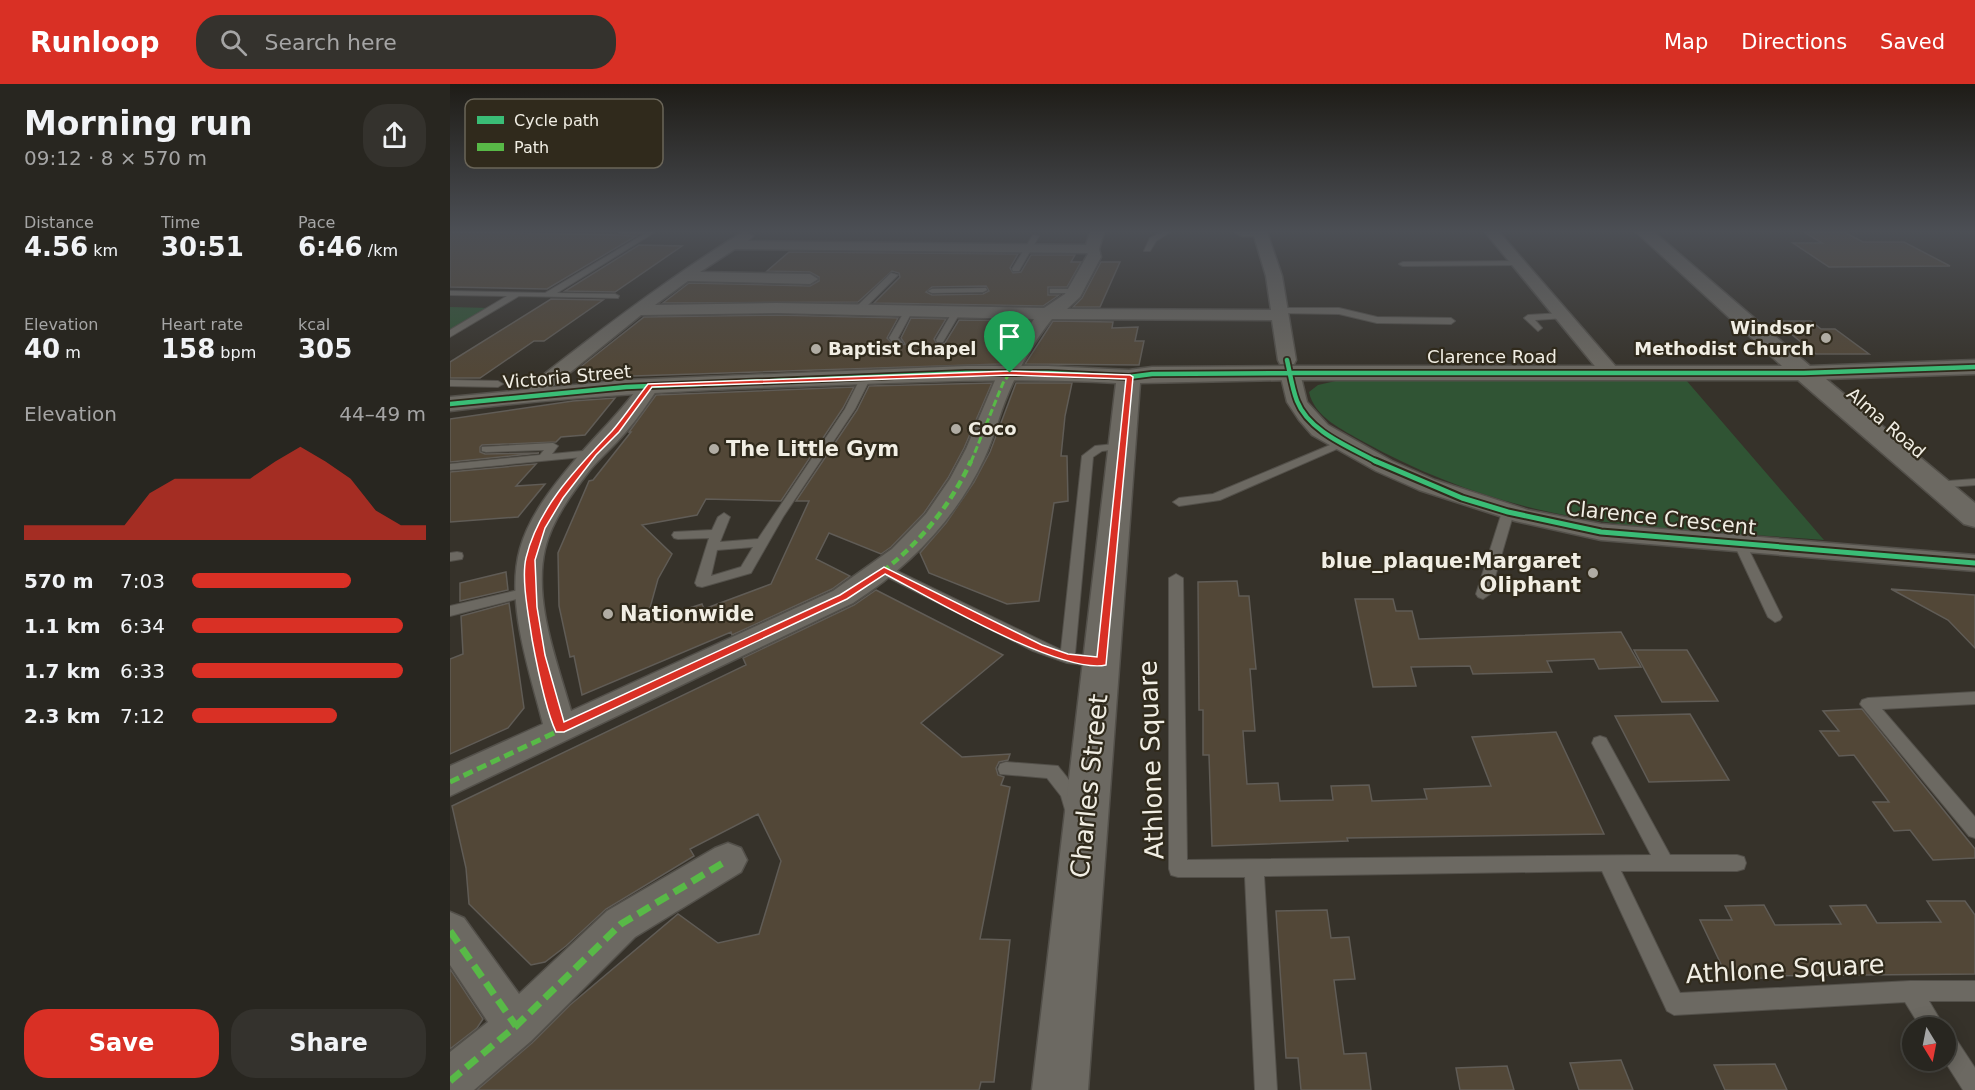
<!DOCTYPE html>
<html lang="en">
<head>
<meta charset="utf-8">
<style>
	:root { --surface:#282620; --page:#34322d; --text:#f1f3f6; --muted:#a5a5a5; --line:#44433e; --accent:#d93025 }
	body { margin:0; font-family:"DejaVu Sans",sans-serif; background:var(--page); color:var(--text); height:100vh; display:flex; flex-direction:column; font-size:22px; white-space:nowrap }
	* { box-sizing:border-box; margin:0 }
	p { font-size:20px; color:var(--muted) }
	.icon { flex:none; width:33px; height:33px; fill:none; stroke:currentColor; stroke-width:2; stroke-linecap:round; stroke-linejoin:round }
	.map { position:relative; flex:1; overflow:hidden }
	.drawer { display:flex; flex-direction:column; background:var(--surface); width:450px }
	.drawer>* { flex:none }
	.needle { width:39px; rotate:170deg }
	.fabs { position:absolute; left:1452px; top:933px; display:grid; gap:12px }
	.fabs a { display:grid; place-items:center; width:54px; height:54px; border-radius:50%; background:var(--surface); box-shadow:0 3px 15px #0003,0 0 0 2px var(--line); font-size:30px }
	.pin { position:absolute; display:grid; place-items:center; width:51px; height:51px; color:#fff; margin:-62px -26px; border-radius:50% 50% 50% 0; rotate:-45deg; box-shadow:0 0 6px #0007 }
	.pin .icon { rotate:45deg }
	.round { display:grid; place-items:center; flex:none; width:63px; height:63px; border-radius:24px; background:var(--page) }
	.headline { display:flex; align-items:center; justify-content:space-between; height:102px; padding:0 24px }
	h1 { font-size:33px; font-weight:700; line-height:45px }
	.figures { display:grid; grid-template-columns:repeat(3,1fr); gap:9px; height:102px; padding:6px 24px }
	.figures div { display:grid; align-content:center }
	.figures b { font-size:26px; font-weight:700 }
	.figures small { font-size:16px; font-weight:400 }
	.figures p { font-size:16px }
	.chart { height:168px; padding:12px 24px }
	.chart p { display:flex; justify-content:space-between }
	.chart svg { width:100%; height:108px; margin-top:6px; fill:var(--accent); opacity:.7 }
	.primary-button { display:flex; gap:12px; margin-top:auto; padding:12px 24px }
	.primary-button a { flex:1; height:69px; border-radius:24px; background:var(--accent); color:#fff; font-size:24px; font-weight:700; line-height:69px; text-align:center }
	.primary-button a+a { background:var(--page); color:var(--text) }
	ul { padding:0 24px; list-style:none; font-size:20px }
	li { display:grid; grid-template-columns:96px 72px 1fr; align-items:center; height:45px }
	li i { height:15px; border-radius:8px; background:var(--accent) }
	header { display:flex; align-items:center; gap:36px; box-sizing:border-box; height:84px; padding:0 30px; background:var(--accent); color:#fff }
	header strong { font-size:28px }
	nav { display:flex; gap:33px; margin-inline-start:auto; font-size:21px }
	.search { width:420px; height:54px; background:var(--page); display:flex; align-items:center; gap:15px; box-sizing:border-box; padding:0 21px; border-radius:24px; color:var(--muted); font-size:22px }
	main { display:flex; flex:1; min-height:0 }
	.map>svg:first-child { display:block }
	.green { fill:#305434 }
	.building { fill:#524737; stroke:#605c56; stroke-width:1.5; fill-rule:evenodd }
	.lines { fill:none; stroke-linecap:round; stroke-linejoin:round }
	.lane-casing { stroke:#53504a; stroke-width:2 }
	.street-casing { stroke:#53504a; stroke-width:3 }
	.secondary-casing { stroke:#53504a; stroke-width:3 }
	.lane { fill:#6c6962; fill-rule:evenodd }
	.street { fill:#6c6962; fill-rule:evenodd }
	.secondary { fill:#6c6962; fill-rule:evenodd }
	.quiet-far3 { stroke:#58b947; stroke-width:3; stroke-dasharray:7 3; stroke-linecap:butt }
	.quiet-far2 { stroke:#58b947; stroke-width:4.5; stroke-dasharray:8 4.5; stroke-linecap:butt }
	.quiet-far1 { stroke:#58b947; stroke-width:5; stroke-dasharray:10 5; stroke-linecap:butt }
	.quiet { stroke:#58b947; stroke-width:7; stroke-dasharray:14 7; stroke-linecap:butt }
	.cycleway-far1-casing { stroke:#302a1c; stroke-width:8 }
	.cycleway-casing { stroke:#302a1c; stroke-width:9 }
	.cycleway-far1 { stroke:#3abd76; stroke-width:4.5 }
	.cycleway { stroke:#3abd76; stroke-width:5 }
	.route { fill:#d93025; stroke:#fff; stroke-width:1.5; fill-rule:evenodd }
	.poi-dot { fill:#b0aca3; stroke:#302a1c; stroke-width:2 }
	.labels { text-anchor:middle; stroke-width:4.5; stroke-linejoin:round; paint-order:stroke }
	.far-poi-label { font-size:18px; font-weight:bold; fill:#f1eee4; stroke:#302a1c; text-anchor:start }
	.far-street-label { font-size:18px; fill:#f1eee4; stroke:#302a1c }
	.poi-label { font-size:21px; font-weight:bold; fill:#f1eee4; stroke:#302a1c; text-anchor:start }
	.street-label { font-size:21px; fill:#f1eee4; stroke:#302a1c }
	.near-street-label { font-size:26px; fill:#f1eee4; stroke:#302a1c }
	.key { fill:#302a1c; stroke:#6a6558; stroke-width:1.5 }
	.key-label { font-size:16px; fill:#f1eee4 }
</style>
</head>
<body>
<header>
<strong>Runloop</strong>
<div class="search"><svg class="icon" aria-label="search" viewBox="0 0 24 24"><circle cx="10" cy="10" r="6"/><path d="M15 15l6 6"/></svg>Search here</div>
<nav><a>Map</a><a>Directions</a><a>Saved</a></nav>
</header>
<main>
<section class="drawer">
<div class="headline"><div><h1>Morning run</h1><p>09:12 · 8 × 570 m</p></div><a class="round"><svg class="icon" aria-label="share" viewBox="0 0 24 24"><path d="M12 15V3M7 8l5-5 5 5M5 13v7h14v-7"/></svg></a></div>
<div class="figures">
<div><p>Distance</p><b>4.56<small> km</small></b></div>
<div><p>Time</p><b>30:51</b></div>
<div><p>Pace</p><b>6:46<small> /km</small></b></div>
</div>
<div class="figures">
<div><p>Elevation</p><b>40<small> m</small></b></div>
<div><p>Heart rate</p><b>158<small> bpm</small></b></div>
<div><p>kcal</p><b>305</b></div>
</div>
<div class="chart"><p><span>Elevation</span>44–49 m</p>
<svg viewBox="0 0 160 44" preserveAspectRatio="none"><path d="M0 44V38L10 38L20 38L30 38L40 38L50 25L60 19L70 19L80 19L90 19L100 12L110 6L120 12L130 19L140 32L150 38L160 38V44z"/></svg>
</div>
<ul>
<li><b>570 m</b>7:03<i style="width:68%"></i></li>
<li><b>1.1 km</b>6:34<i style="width:90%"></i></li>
<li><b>1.7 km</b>6:33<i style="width:90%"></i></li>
<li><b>2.3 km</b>7:12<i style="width:62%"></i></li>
</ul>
<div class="primary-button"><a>Save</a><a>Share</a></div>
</section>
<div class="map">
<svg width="1525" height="1006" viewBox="0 0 1525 1006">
	<rect width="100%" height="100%" fill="#36322a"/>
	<!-- green -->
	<path class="green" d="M0 223 40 224 0 247Z
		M890 296H1236L1374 456C1290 449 1203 448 1119 432 1048 419 977 393 914 358 893 346 864 333 859 308L868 301Z"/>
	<!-- building -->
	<path class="building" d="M0 148 168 151 186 152 97 205 0 203Z
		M1354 148H1394L1413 158H1454L1500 182 1379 183 1343 159H1372Z
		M189 161 232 162 165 208 115 207Z
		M339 168 568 170 560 184 563 189 571 188 581 171H625L621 178H631L617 203H598V211H609L593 222 424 219 450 193 449 189 442 187 408 218 213 219 239 199 360 202 369 197V193L360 188 317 187ZM536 202 539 207 533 210 482 211 476 208 482 203Z
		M651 178H670L650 223H623L632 214Z
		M101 215 153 216 94 257H84L30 294H0V278Z
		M326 231 448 234 437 254 446 263 455 260 451 254 461 234 496 235 484 255 487 260 495 259 509 236 580 237 552 280 183 292 129 298 128 285 194 233Z
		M603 237 663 238 662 244 688 243 685 257H694L689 281 575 280Z
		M1325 237H1361L1371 245H1385L1419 270H1366Z
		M542 299 514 364 498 394 474 429 441 463 431 470 379 449 366 475 400 492 382 505 282 551 281 548 132 611 124 572 120 573 109 522 108 469 139 397 143 396 181 348H179L206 311 404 303 393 324 331 417 256 415 247 431 192 441 222 470 208 495 196 538 252 520 254 525 321 500 359 417H346L407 326 419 302Z
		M566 299H622L615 332 611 372H617L618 417 604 419 589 517 557 520 479 489 470 469 496 439 524 398 540 368Z
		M165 314 135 351 111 353 106 358 32 361 30 363V368L35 370 89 369 0 378V335L123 317Z
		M86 380 66 402 95 400 68 433 0 438V388Z
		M56 488 58 506 10 517V499Z
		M787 497 789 512H799L806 585H800L805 647H793L797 700 828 699 830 717 883 716 881 702 919 701 922 717 977 715 974 705 1041 702 1022 653 1106 648 1154 750 897 754 898 757 762 762 759 671H753V626H749L748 498Z
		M1441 505 1525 511V564L1498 536Z
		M426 506 553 571 471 639 512 673 560 670 558 676 549 678 546 684 548 691 554 693 551 701 560 703 530 855 560 856 544 998H531L529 1006H27L82 959 120 921 228 830 268 859 309 850 331 777 308 730 240 765 244 772 156 825 116 862 95 878 81 881 19 820 16 784 2 722 296 581 293 574 404 521Z
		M905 515H943L946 527H962L969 555 1171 548 1191 583 1149 585 1144 575 1097 577 1102 588 1023 590 1020 582 961 583 966 602 923 603Z
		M59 519 74 624 58 644 0 670V575L13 570 11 532Z
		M1184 566H1237L1268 617 1212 618Z
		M1412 625 1525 765V774L1483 776 1460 746 1444 747 1423 718H1439L1404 671 1389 672 1370 647H1389L1373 627Z
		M1240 630 1279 696 1199 698 1165 632Z
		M1477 817H1515L1525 831V890L1313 892 1314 894 1278 895 1250 836H1282L1275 822 1314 821 1325 841 1391 840 1380 822 1416 821 1427 839 1491 838Z
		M877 826 881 854 899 853 905 895 884 896 894 970 916 969 921 1006H851L848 974H836L826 827Z
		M0 885 33 935 27 944 0 965Z
		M1171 976 1183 1006H1129L1120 979Z
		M1325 980 1337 1006H1275L1264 981Z
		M1057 982 1064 1006H1010L1006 984Z"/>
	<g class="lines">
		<defs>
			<path id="lane" d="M168 148H205L107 209 165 210 169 212 168 214 69 212 0 253V246L57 212 0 211V207L95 209 194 150H171Z
				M712 148H720L706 157 700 167H694L700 154Z
				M583 151 589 152 569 187H563L562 185Z
				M1071 177V181H1068L953 182 949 180 953 178Z
				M441 189 448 191 410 229H404V225Z
				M536 204 537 206 533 208 482 209 478 207 482 205Z
				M600 205H626L630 207 626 209H600Z
				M828 224H889L927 233 1001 234 1005 237 1001 240 927 239 889 230 825 229 824 227Z
				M458 225 462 228 448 254 453 259 445 261 439 254 454 228Z
				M503 227 510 229 493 258H487L486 256Z
				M1112 229 1115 230V234L1085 236 1092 244 1088 247 1074 234 1078 231Z
				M416 290 421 293 405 325 333 433 301 489 252 503 247 502 245 499 259 454 228 455 224 454 222 451 224 448 262 446 268 433 274 429 280 433 270 458 308 455 395 325 411 293ZM303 463 291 483 261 492 267 466Z
				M0 296 48 297 53 300 48 303 0 302Z
				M892 356 896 357V361L770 416 729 422 723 418 729 414 763 410Z
				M103 359 108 362 102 370 143 366 149 369 143 372 0 386V380L90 371 94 366 36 368 32 367V363Z
				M674 359 679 362 678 364 652 367 643 373 625 570 655 574 657 578 655 582 650 583 617 579 583 567 429 489 427 486 429 483H439L611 566 632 372 645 362Z
				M1525 395V401L1485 404 1479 401 1485 398Z
				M1058 424 1064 428 1040 510 1033 515 1028 513 1026 510 1052 428Z
				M1290 456 1296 460 1332 533 1330 536 1325 538 1318 533 1284 460Z
				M7 468 12 469 13 472 12 475 0 477V469Z
				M726 490 733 494 737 776 1201 771 1142 659 1144 654 1150 652 1156 654 1220 771H1287L1294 773 1296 779 1294 785 1287 787H1171L1230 909 1460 897H1525V917H1479L1495 944H1471L1455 918 1224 931 1217 927 1152 787 814 792 827 1006H805L795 793H728L721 791 719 785V494Z
				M81 503 88 507 86 510 0 532V522Z
				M1525 608V620L1432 625 1525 733V754L1519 752 1410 620 1412 616 1418 614Z
				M556 678 608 682C617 694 636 713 628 729L622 731 616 729 611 712 597 694 550 690 548 685 550 680Z
				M1496 949 1504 952 1525 984V1006H1513L1494 976Z"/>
			<path id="street" d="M296 148 303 152 298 157 636 161 640 148H654L649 165 651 173 630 213 617 225 821 226 816 192 804 152H792L785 148H817L832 192 846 276 844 280H830L828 276 822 236 602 235C584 257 569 284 558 310 549 331 544 354 534 375 505 436 459 483 403 519L0 712V682L93 640C80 588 55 518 70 465 79 432 103 402 125 376 148 349 173 326 193 297H207L210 301C199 318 188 334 175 349 164 362 151 373 140 386 122 409 102 436 95 465 83 517 107 577 121 627L383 507 442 465 476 430 500 395 516 365 546 294 584 235 326 229 191 231 102 303 93 313H79L76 309 88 295C154 243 220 193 291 149ZM285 165 637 169 638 170 615 210 594 224 326 219 205 221 238 197 360 200 368 195 360 190 250 188Z
				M1035 148H1049L1167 284 1170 288 1167 292H1153Z
				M840 283 847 285 850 289 857 318 878 341 942 377 985 396 1078 426 1151 440 1525 471V487L1151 456 1065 437 969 406 926 387 862 351 849 336 837 318 830 289 833 285Z
				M278 759 291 764 297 776 291 788 185 853 81 957 24 1006H0V968L38 938 0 881V828L14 834 69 910 157 827 265 764Z"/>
			<path id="secondary" d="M1186 148H1204L1360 282 1525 276V290L1376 295 1525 419V443L1514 440 1348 296H840L690 299 638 1006H582L666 299C565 293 464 298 362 302 241 306 120 312 0 327V313L176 296 516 282H598L679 286 702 283 840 282H1332Z"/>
		</defs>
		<!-- lane casing -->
		<use href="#lane" class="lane-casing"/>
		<!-- street casing -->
		<use href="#street" class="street-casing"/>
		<!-- secondary casing -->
		<use href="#secondary" class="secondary-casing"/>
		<!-- lane -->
		<use href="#lane" class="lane"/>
		<!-- street -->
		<use href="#street" class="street"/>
		<!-- secondary -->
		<use href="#secondary" class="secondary"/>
		<!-- quiet-far3 -->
		<path class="quiet-far3" d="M521 378 553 299 560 289"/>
		<!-- quiet-far2 -->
		<path class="quiet-far2" d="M334 541C354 531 374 523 393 513 449 483 495 434 521 377"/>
		<!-- quiet-far1 -->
		<path class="quiet-far1" d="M0 698 338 539"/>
		<!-- quiet -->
		<path class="quiet" d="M0 847 66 942
			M0 997 66 942 171 840 278 776"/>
		<defs>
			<path id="cycleway-far1" d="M837 276C840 289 842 304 847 317 859 348 900 363 927 378
				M0 320 176 303 516 289H598L679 293 702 290 840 289H1354L1525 283"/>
			<path id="cycleway" d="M925 377 1012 414 1058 428 1151 448 1525 479"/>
		</defs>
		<!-- cycleway-far1 casing -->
		<use href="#cycleway-far1" class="cycleway-far1-casing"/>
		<!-- cycleway casing -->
		<use href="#cycleway" class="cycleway-casing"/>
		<!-- cycleway-far1 -->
		<use href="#cycleway-far1" class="cycleway-far1"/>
		<!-- cycleway -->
		<use href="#cycleway" class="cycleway"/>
	</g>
	<!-- sky -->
	<linearGradient id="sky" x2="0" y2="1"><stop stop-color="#1e1c17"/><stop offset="0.51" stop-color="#4c4f55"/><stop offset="1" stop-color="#4c4f55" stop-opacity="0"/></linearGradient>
	<rect width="1525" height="289" fill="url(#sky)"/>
	<!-- route -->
	<path class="route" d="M560 287 680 291 683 293 656 581C611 591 479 513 435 490L397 515 114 648H106C95 625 87 582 82 555 79 534 71 495 76 474 88 423 127 384 162 347 175 332 186 315 198 300ZM560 291 676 295 647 573 618 570 592 561 434 483 390 511 114 638 95 571 87 523 85 476 95 444 113 414 146 371 169 348 202 303Z"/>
	<!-- markers -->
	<g class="poi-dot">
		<circle cx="1376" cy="254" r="6"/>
		<circle cx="366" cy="265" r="6"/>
		<circle cx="506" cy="345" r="6"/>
		<circle cx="264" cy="365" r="6"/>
		<circle cx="1143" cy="489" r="6"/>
		<circle cx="158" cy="530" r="6"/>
	</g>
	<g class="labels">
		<!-- far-poi labels -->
		<g class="far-poi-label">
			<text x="1364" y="250" text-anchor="end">Windsor<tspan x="1364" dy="21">Methodist Church</tspan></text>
			<text x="378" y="271">Baptist Chapel</text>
			<text x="518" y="351">Coco</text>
		</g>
		<!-- far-street labels -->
		<g class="far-street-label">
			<text x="1042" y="279">Clarence Road</text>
			<text transform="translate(117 293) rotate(-5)" y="6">Victoria Street</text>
			<text transform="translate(1436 339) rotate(41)" y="6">Alma Road</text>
		</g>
		<!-- poi labels -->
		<g class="poi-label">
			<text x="276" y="372">The Little Gym</text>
			<text x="1131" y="484" text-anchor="end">blue_plaque:Margaret<tspan x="1131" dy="24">Oliphant</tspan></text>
			<text x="170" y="537">Nationwide</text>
		</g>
		<!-- street labels -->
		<g class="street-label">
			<text transform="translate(1211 434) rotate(6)" y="7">Clarence Crescent</text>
		</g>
		<!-- near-street labels -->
		<g class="near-street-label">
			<text transform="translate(701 676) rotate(-92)" y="9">Athlone Square</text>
			<text transform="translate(639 702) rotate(-84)" y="9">Charles Street</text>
			<text transform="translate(1335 885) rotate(-3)" y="9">Athlone Square</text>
		</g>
	</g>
	<!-- legend -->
	<rect x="15" y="15" width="198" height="69" rx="9" class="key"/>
	<rect x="27" y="32" width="27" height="8" fill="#3abd76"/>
	<rect x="27" y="59" width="27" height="8" fill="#58b947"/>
	<g class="key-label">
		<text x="64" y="42">Cycle path</text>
		<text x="64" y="69">Path</text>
	</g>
</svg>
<div class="fabs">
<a><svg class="needle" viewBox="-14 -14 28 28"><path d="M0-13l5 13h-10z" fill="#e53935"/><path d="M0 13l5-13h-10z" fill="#a5a5a5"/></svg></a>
</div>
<div class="pin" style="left:560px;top:289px;background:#1e9e55"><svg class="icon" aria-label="arrive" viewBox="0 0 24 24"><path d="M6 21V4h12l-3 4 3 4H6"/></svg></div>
</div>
</main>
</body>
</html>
